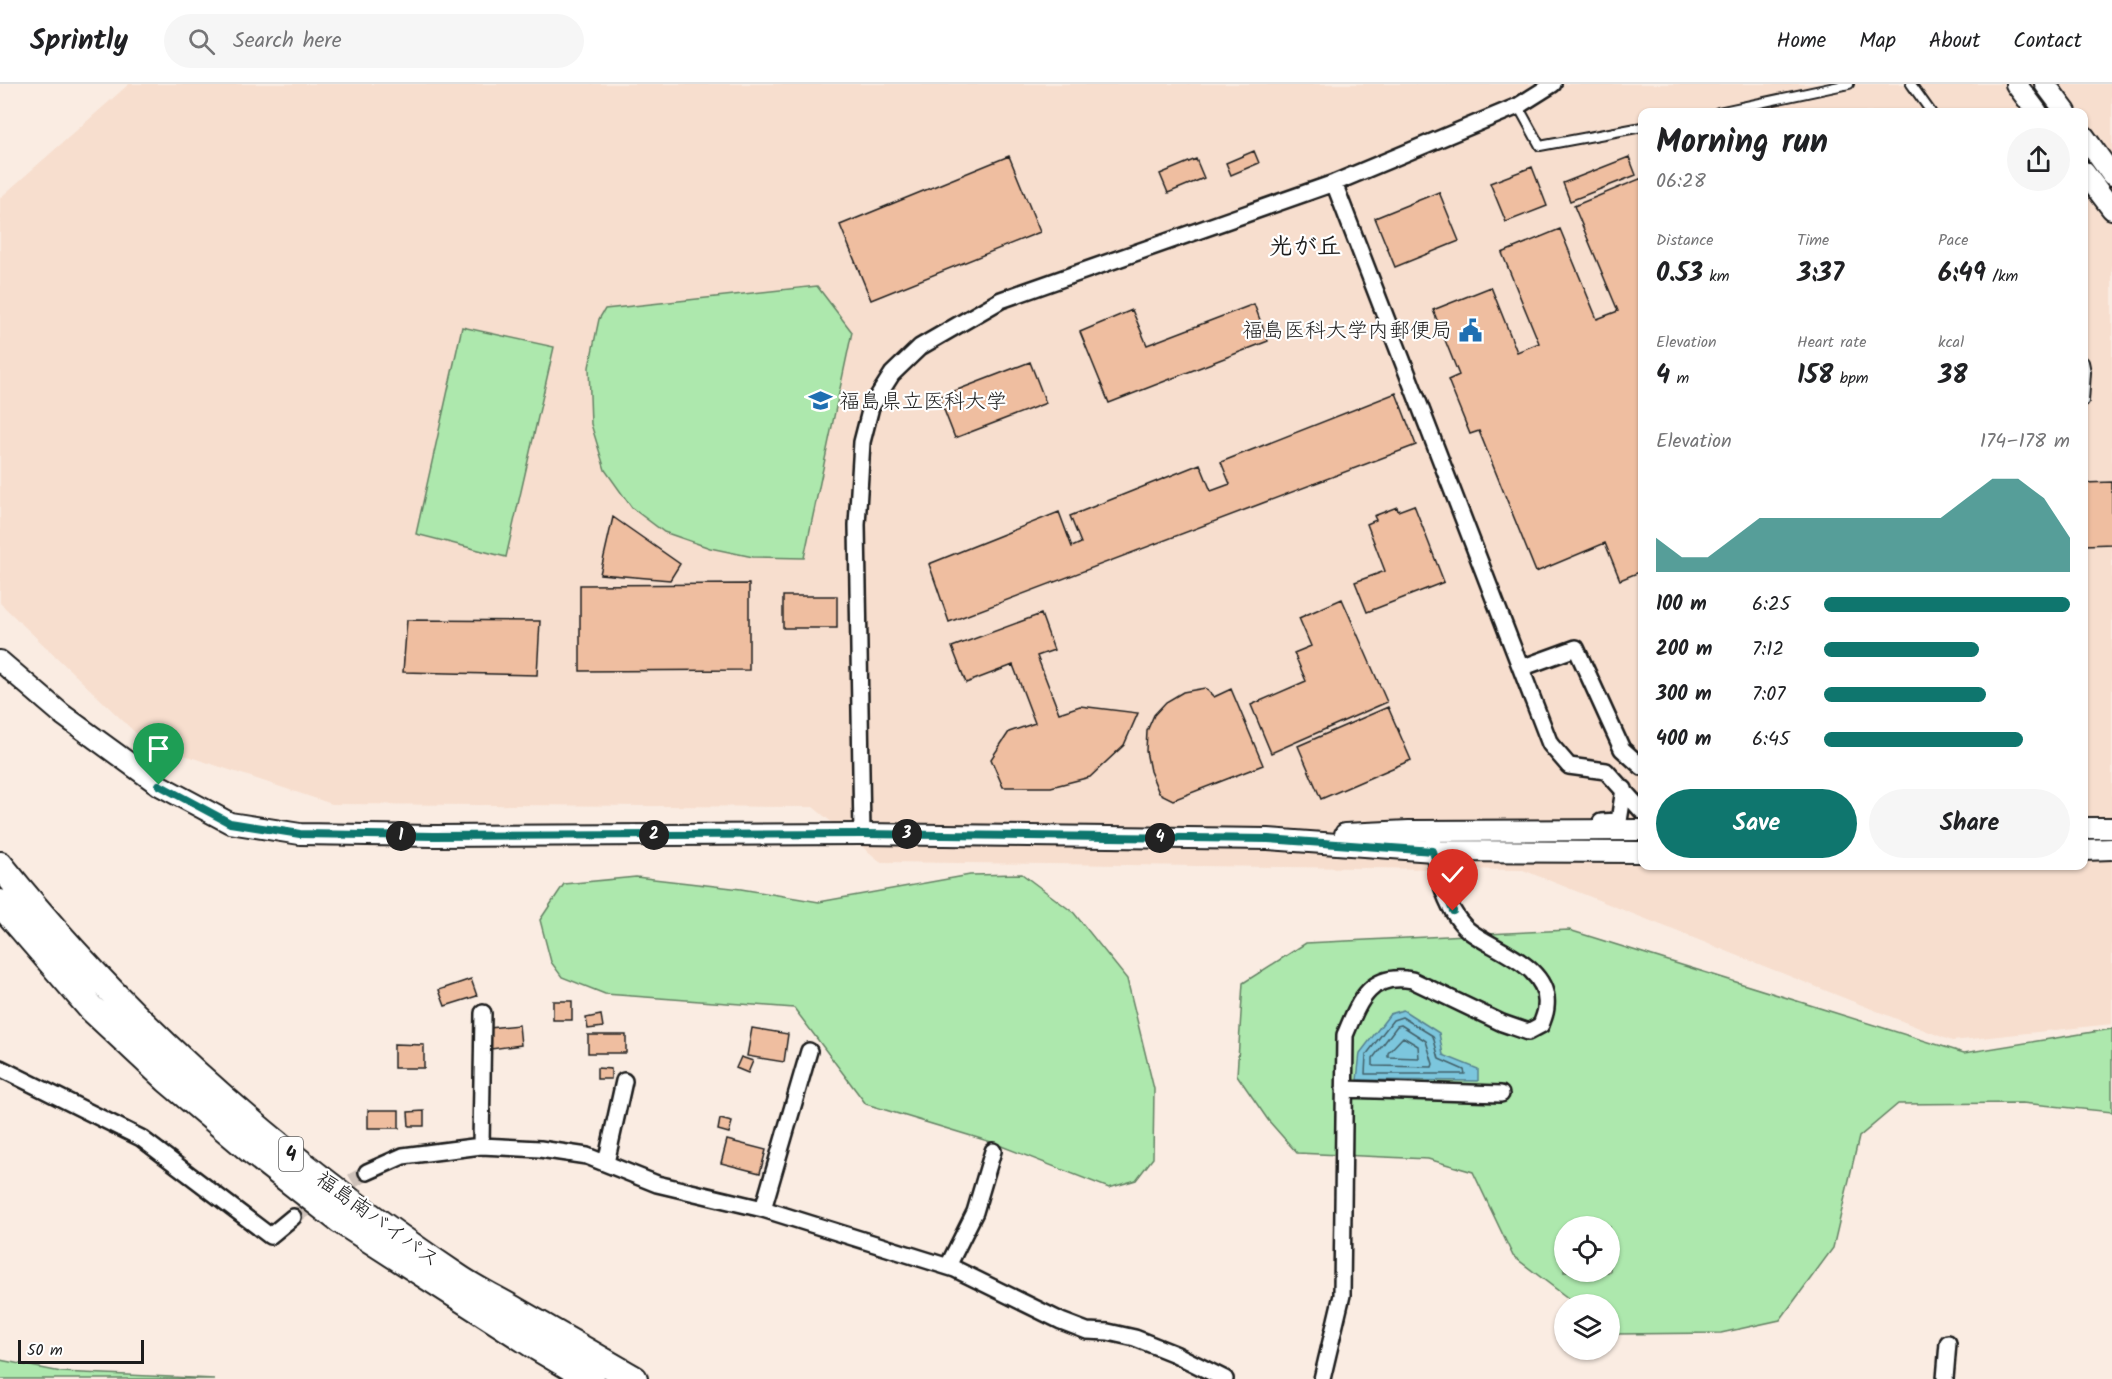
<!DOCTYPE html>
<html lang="en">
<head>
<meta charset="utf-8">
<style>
	:root { --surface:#fff; --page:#f6f6f6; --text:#202124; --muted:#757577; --line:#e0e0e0; --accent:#0f766e }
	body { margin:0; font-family:Kalam,"Klee One",sans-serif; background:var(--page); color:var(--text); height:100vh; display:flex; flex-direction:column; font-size:22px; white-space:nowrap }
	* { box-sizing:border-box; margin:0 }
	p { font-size:20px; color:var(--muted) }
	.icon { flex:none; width:33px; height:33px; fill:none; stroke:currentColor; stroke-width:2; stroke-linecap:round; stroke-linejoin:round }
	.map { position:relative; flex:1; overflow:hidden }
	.sheet { position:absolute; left:1638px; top:24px; width:450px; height:762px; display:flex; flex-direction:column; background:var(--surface); border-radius:12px; box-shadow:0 2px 4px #0004 }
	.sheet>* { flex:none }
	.buttons { position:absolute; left:1554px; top:1132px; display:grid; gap:12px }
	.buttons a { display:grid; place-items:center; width:66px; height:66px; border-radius:50%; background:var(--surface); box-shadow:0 2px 4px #0004; font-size:30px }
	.scale { position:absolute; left:18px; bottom:15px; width:126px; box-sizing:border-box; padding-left:6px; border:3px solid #1c1c1c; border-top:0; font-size:16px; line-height:21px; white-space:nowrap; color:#1c1c1c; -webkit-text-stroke:4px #fff; paint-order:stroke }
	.pin { position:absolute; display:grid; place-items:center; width:51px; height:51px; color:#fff; margin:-62px -26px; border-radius:50% 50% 50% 0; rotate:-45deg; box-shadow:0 0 6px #0007 }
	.pin .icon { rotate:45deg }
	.km { position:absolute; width:30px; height:30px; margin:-15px; border-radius:50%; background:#222; color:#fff; font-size:16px; line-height:30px; text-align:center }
	.round { display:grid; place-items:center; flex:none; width:63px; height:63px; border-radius:32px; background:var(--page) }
	.head { display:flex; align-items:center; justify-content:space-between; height:102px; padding:0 18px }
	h1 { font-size:33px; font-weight:600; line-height:45px }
	.metrics { display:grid; grid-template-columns:repeat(3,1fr); gap:9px; height:102px; padding:6px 18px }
	.metrics div { display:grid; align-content:center }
	.metrics b { font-size:26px; font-weight:600 }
	.metrics small { font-size:16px; font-weight:400 }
	.metrics p { font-size:16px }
	.chart { height:168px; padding:12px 18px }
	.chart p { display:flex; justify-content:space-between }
	.chart svg { width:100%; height:108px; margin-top:6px; fill:var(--accent); opacity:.7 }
	.cta { display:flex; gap:12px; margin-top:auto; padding:12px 18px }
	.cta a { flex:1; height:69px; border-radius:36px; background:var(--accent); color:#fff; font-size:24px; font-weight:600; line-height:69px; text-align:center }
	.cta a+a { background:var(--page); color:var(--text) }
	ul { padding:0 18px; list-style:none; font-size:20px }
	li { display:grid; grid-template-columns:96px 72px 1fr; align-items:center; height:45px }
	li i { height:15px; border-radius:8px; background:var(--accent) }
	header { display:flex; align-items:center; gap:36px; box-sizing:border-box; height:84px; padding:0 30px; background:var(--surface); border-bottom:2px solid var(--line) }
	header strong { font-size:28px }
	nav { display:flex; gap:33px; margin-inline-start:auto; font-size:21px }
	.search { width:420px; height:54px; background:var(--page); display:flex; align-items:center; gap:15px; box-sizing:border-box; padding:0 21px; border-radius:33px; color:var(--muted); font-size:22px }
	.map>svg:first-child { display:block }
	.built { fill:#f7dece; fill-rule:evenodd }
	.green { fill:#ade8ad; stroke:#648264; stroke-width:1.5; fill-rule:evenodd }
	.water { fill:#7cc6dd; stroke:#568290; stroke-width:1.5 }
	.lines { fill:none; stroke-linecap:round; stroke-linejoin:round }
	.shore { stroke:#426069; stroke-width:1.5 }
	.building { fill:#efbea0; stroke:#1c1c1c; stroke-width:1.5 }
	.street-tunnel { stroke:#cec2ba; stroke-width:15; stroke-dasharray:15 8; stroke-linecap:butt }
	.lane-casing { stroke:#1c1c1c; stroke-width:12 }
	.street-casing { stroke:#1c1c1c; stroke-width:20 }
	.secondary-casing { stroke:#1c1c1c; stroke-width:24 }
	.highway-casing { stroke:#1c1c1c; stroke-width:30 }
	.lane { stroke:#fff; stroke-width:8 }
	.street { stroke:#fff; stroke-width:15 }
	.secondary { stroke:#fff; stroke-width:20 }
	.highway { stroke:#fff; stroke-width:26 }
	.route-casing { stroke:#fff; stroke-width:12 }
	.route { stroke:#0f766e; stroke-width:8 }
	.labels { text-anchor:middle; stroke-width:4.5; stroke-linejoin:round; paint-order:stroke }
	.shield { fill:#fff; stroke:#606060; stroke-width:1.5 }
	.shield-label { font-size:20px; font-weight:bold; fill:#1c1c1c }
	.poi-label { font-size:21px; fill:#1c1c1c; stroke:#fff; text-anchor:end }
	.street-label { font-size:21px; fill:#1c1c1c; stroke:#fff }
	.quarter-label { font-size:24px; font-weight:bold; fill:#1c1c1c; stroke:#fff }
</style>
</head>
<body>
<header>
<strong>Sprintly</strong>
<div class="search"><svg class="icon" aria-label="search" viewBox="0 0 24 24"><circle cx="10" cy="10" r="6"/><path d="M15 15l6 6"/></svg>Search here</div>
<nav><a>Home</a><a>Map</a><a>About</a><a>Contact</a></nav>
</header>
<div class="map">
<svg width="2112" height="1295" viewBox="0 0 2112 1295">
	<rect width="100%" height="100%" fill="#faece2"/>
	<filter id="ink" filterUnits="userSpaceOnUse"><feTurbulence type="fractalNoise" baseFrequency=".0167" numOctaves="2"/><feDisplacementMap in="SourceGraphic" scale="12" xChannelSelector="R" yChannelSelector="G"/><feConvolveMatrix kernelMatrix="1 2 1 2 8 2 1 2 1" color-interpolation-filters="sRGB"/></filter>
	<g filter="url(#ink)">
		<!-- built -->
		<path class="built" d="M129 0H2112V940L1952 957 1523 786 881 778 813 723 332 720 145 658 0 519V114ZM1642 28H2084V782H1642Z"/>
		<!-- green -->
		<path class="green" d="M817 202 852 248 804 474 753 473 710 464 664 448 632 424 605 386 591 340 589 283 599 235 605 225Z
			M462 243 554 263 506 473 416 450Z
			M1022 790 1074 829 1127 895 1154 1005 1153 1074 1136 1096 1109 1104 991 1058 866 1020 794 924 605 910 562 893 551 878 540 836 564 800 636 793 741 805 819 818 970 791Z
			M1569 846 1964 969 2112 945V1028L2022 1019 1898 1020 1859 1053 1833 1164 1780 1236 1721 1249 1613 1250 1610 1247V1221H1577L1513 1172 1473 1088 1428 1075 1297 1069 1268 1036 1237 991 1243 899 1306 859ZM1564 1143H1610V1188H1564Z
			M0 1276 61 1288 215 1295H0Z"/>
		<!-- water -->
		<path class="water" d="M1403 926 1439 949 1443 971 1478 985V997L1357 996 1360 969 1390 930Z"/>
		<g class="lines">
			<!-- shore -->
			<path class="shore" d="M1402 933 1433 952 1439 975 1464 986 1465 990H1365L1366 971 1393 936Z
				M1401 941 1426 957 1433 980 1432 983 1373 982V974L1397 942Z
				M1403 953 1418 962 1419 974 1388 973V969Z"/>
		</g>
		<!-- building -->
		<path class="building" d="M1254 67 1259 79 1231 91 1226 79Z
			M1009 72 1040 148 871 216 840 141Z
			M1629 73 1636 91 1570 117 1563 99Z
			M1196 75 1204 94 1168 109 1160 90Z
			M1532 83 1547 122 1506 138 1490 99Z
			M1642 94V487L1620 496 1605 459 1536 488 1479 347 1470 350 1448 296 1459 291 1433 226 1491 203 1517 268 1539 259 1502 169 1560 145 1597 235 1618 227 1574 122Z
			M1439 108 1459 157 1395 183 1375 134Z
			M1254 220 1268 257 1109 319 1080 248 1132 226 1147 261Z
			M1030 278 1046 319 955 354 939 313Z
			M1396 309 1416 361 949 538 929 480 1059 428 1072 463 1081 459 1070 432 1200 380 1211 407 1230 400 1221 378Z
			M2112 398V460L2084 461V399Z
			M1414 421 1444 498 1367 528 1355 498 1385 487 1367 440 1376 436 1374 432 1397 423 1398 427Z
			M613 433 680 480 670 496 600 490Z
			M749 500V586L580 587V501Z
			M783 512H837V544H783Z
			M1342 515 1387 618 1271 669 1251 621 1306 597 1294 569 1311 562 1299 534Z
			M1041 530 1054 566 1037 572 1059 629 1080 622 1138 629 1124 661 1090 693 1051 703H1003L991 675 1009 648 1035 639 1013 581 966 599 952 563Z
			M407 536 540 537 537 591 403 588Z
			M1205 604 1214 613 1231 605 1263 681 1173 716 1159 709 1150 687 1146 667 1147 647 1154 631 1166 618 1183 608Z
			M1388 623 1411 676 1321 715 1298 662Z
			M471 895 477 912 445 922 439 906Z
			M553 917H572V936H553Z
			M601 931 603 943 588 945 586 934Z
			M519 941 521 961 491 965 489 944Z
			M752 944 788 950 784 978 747 972Z
			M588 951H626V969H588Z
			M394 960 424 961V984H394Z
			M741 973 753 977 748 989 736 984Z
			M597 984 611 985V995H597Z
			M368 1026H399V1044H368Z
			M424 1027V1042H409L408 1028Z
			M720 1035 732 1038 729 1049 718 1046Z
			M727 1056 766 1066 760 1089 721 1079Z"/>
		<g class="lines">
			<!-- street-tunnel -->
			<path class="street-tunnel" d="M293 1133 367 1088"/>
			<defs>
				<path id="lane" d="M1911 0 1931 28
					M1518 22 1540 62 1642 43
					M1718 28 1849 0
					M2084 278 2086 288 2084 317"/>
				<path id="street" d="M1334 99 1550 660 1569 682 1606 687 1642 727
					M1521 584 1576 564 1622 665 1642 683
					M1601 738 1619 737 1624 705
					M862 750 857 441 862 358 871 323 892 290 920 263 1001 216 1334 99 1518 22 1553 0
					M0 984 141 1054 270 1152 293 1133
					M1344 1005 1501 1010
					M481 1062 483 929
					M606 1079 624 997
					M367 1088 403 1072 481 1062 540 1065 587 1072 657 1100 763 1125 955 1185 1061 1237 1087 1247 1108 1248 1135 1254 1175 1270 1225 1295
					M763 1125 809 967
					M948 1182 975 1128 993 1067
					M1322 1295 1342 1211 1345 951C1359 918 1369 888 1412 896L1502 939 1528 948 1541 941C1543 935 1546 929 1546 923 1551 881 1492 866 1468 846 1444 825 1433 778 1433 748
					M1945 1295 1948 1259"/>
				<path id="secondary" d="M2016 0 2037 28
					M2045 0 2066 28
					M2084 52 2112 91
					M2084 88 2112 125
					M0 577 63 631 159 701 230 739 300 750 434 752 862 750 1268 755 1433 767 1642 768
					M2084 744H2112
					M1345 750 1409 747 1642 746
					M2084 766 2112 765"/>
				<path id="highway" d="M0 781C128 941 286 1079 457 1193 476 1206 497 1216 516 1227 556 1250 595 1272 634 1295
					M0 819 90 923 168 996 252 1067 340 1136 537 1263 591 1295"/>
			</defs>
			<!-- lane casing -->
			<use href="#lane" class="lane-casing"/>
			<!-- street casing -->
			<use href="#street" class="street-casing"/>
			<!-- secondary casing -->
			<use href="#secondary" class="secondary-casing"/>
			<!-- highway casing -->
			<use href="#highway" class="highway-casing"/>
			<!-- lane -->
			<use href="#lane" class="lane"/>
			<!-- street -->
			<use href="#street" class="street"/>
			<!-- secondary -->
			<use href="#secondary" class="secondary"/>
			<!-- highway -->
			<use href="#highway" class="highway"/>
		</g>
	</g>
	<g class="lines" filter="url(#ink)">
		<defs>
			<path id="route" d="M159 701 230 739 300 750 434 752 862 750 1268 755 1433 767 1440 795 1453 827"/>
		</defs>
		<!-- route casing -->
		<use href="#route" class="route-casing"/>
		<!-- route -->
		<use href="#route" class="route"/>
	</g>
	<!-- icons -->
	<defs>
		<symbol id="civic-bare" viewBox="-9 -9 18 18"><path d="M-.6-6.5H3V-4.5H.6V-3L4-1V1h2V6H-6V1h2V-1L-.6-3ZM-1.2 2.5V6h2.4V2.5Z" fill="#1f6fb2" stroke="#fff" stroke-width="2.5" paint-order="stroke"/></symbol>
		<symbol id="university-bare" viewBox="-9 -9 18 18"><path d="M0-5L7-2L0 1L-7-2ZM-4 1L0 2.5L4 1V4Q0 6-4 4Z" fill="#1f6fb2" stroke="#fff" stroke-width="2.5" paint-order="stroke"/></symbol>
	</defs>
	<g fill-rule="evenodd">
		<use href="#civic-bare" x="1454" y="230" width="33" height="33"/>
		<use href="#university-bare" x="804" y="300" width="33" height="33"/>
	</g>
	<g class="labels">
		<!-- shield labels -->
		<rect class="shield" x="279" y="1053" width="24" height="34" rx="4.5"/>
		<g class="shield-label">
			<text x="291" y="1077">4</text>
		</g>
		<!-- poi labels -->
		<g class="poi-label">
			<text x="1452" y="253">福島医科大学内郵便局</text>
			<text x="839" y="324" text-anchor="start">福島県立医科大学</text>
		</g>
		<!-- street labels -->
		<g class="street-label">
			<text transform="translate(378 1135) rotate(36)" y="7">福島南バイパス</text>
		</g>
		<!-- quarter labels -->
		<g class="quarter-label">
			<text x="1305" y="170">光が丘</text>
		</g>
	</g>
</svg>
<div class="buttons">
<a><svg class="icon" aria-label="locate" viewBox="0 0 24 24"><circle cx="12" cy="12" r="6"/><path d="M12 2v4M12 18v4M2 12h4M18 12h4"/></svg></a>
<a><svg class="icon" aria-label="layers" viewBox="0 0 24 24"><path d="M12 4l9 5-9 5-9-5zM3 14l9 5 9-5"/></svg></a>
</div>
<div class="scale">50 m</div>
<div class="pin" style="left:159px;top:701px;background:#1e9e55"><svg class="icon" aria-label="arrive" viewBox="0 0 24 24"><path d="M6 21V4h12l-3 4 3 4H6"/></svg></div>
<div class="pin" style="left:1453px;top:827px;background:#d93025"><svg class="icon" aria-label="check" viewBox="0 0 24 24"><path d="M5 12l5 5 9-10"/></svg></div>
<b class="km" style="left:401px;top:752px">1</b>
<b class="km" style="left:654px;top:751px">2</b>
<b class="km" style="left:907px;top:750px">3</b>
<b class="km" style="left:1160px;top:754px">4</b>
<section class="sheet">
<div class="head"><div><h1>Morning run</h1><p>06:28</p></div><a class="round"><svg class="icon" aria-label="share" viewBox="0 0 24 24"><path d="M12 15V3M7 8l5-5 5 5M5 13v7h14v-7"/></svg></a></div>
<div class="metrics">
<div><p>Distance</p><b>0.53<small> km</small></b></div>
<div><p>Time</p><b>3:37</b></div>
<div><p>Pace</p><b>6:49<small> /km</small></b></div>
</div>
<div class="metrics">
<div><p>Elevation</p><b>4<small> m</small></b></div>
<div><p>Heart rate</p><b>158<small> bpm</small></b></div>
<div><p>kcal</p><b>38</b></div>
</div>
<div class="chart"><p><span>Elevation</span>174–178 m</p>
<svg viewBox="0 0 160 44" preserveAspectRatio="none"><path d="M0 44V30L10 38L20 38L30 30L40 22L50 22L60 22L70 22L80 22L90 22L100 22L110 22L120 14L130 6L140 6L150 14L160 30V44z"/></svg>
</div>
<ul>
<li><b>100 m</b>6:25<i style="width:100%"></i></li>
<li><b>200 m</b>7:12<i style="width:63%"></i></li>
<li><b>300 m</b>7:07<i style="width:66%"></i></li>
<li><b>400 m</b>6:45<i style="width:81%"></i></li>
</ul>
<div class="cta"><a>Save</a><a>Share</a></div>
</section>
</div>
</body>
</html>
